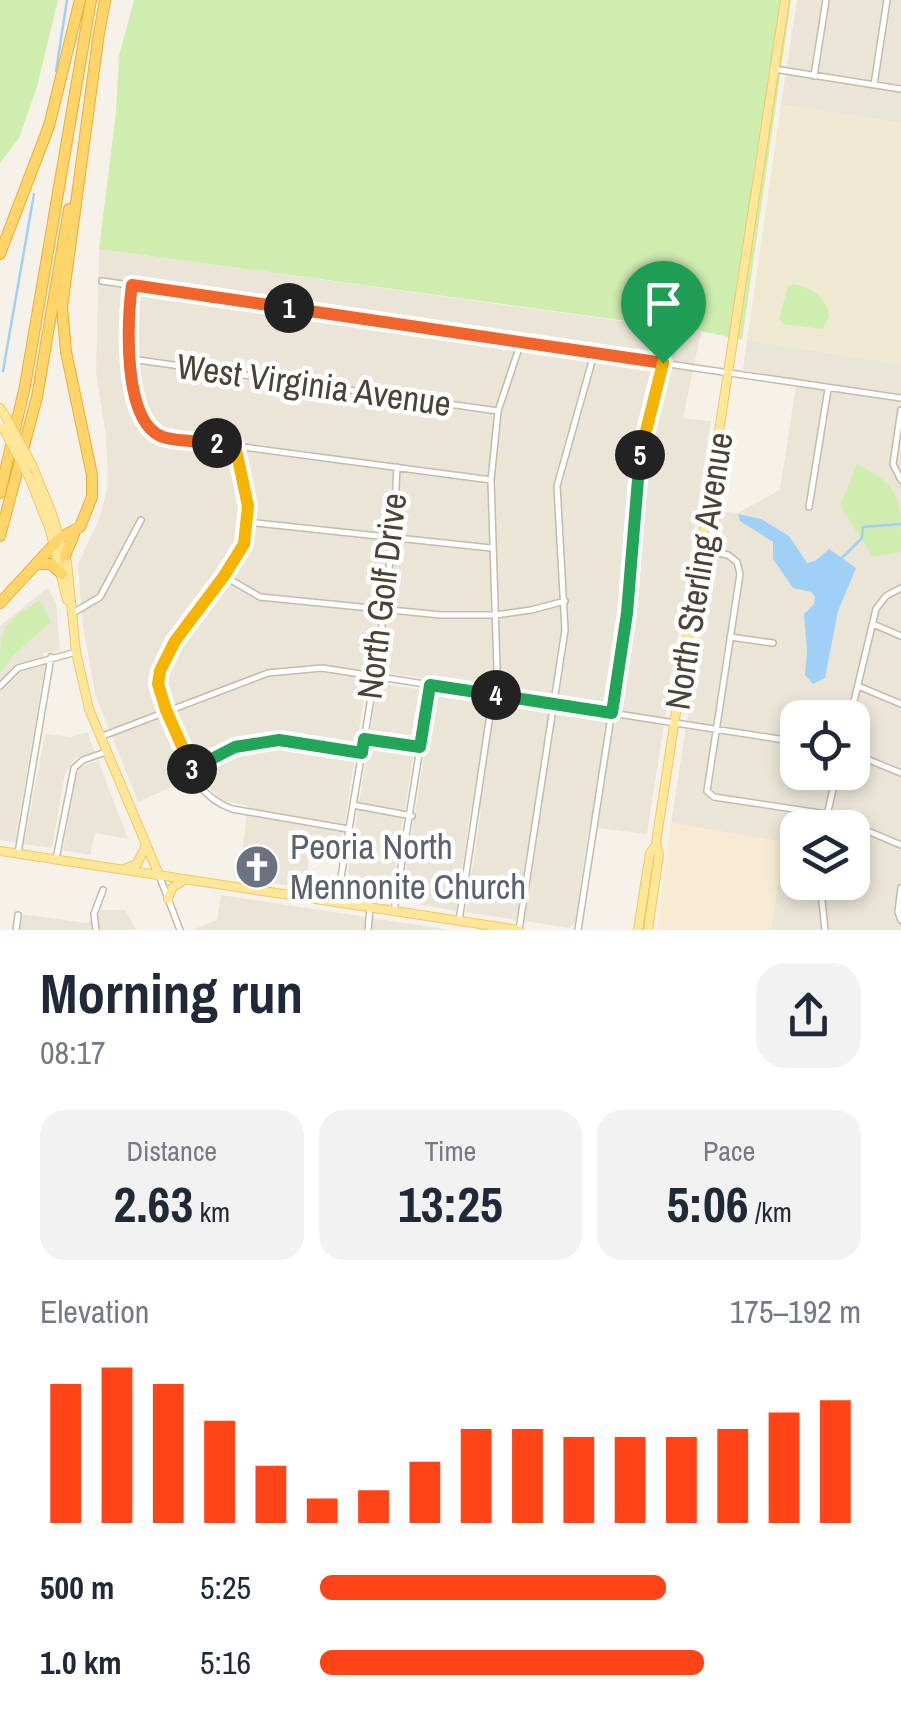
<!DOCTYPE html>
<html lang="en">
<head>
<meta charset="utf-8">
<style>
	:root { --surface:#fff; --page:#f2f2f3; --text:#1f2937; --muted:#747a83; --accent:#ff4417 }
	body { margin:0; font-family:"Archivo Narrow",sans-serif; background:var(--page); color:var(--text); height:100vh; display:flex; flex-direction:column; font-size:38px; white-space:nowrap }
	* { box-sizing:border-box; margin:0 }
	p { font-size:32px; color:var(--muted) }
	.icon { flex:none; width:55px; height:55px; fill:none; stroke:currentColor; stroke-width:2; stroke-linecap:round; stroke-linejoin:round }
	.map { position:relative; height:930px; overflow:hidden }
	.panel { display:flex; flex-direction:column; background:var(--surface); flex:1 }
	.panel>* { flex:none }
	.tools { position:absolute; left:780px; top:700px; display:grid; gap:20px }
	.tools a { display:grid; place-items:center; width:90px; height:90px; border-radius:20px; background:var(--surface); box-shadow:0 5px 15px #0003; font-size:50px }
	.pin { position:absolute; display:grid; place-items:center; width:85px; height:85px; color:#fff; margin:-102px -42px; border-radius:50% 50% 50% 0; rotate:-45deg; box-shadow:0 0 10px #0007 }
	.pin .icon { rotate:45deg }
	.km { position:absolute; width:50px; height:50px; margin:-25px; border-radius:50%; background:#222; color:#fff; font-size:28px; line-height:50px; text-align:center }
	.round { display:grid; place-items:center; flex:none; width:105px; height:105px; border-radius:30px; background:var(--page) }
	.headline { display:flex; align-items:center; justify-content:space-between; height:170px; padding:0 40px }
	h1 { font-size:55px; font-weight:800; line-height:75px }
	.stats { display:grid; grid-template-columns:repeat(3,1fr); gap:15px; height:170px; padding:10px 40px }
	.stats div { display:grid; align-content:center; border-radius:25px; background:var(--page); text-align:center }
	.stats b { font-size:50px; font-weight:800 }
	.stats small { font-size:28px; font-weight:400 }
	.stats p { font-size:28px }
	.chart { height:280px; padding:20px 40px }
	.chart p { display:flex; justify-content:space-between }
	.chart svg { width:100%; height:180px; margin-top:10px; stroke:var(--accent); stroke-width:6 }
	ul { padding:0 40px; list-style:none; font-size:32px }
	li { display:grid; grid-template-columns:160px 120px 1fr; align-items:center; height:75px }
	li i { height:25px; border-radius:12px; background:var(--accent) }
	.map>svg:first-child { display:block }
	.residential { fill:#eae5d7; fill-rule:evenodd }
	.commercial { fill:#f9ebd3 }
	.education { fill:#f0e9d2 }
	.green { fill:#ceedaf }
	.water { fill:#a1d0f7 }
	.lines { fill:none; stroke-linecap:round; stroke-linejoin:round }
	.stream { stroke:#a1d0f7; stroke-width:2.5 }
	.minor-casing { stroke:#c2bbaa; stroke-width:8 }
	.major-casing { stroke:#eec95f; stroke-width:10 }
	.highway-casing { stroke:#ebae2e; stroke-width:12 }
	.minor { stroke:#fff; stroke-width:5 }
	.major { stroke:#ffe699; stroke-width:8 }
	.highway { stroke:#ffd46b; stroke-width:10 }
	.major-bridge-casing { stroke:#eec95f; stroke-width:10; stroke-linecap:butt }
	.major-bridge { stroke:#ffe699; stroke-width:8 }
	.split-1-casing { stroke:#fff; stroke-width:20 }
	.split-2-casing { stroke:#fff; stroke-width:20 }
	.split-3-casing { stroke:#fff; stroke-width:20 }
	.split-4-casing { stroke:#fff; stroke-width:20 }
	.split-5-casing { stroke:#fff; stroke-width:20 }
	.split-6-casing { stroke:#fff; stroke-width:20 }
	.split-1 { stroke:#f0652b; stroke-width:12 }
	.split-2 { stroke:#f0652b; stroke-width:12 }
	.split-3 { stroke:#f5b400; stroke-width:12 }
	.split-4 { stroke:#22a559; stroke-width:12 }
	.split-5 { stroke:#22a559; stroke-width:12 }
	.split-6 { stroke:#f5b400; stroke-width:12 }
	.labels { text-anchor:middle; stroke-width:9; stroke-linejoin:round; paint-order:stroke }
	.street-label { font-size:35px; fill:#4a4336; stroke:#fff }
	.worship-label { font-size:35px; fill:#5b616d; stroke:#fff; text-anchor:start }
</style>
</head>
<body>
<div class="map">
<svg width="901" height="930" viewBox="0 0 901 930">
	<rect width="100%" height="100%" fill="#f6f2e9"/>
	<!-- residential -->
	<path class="residential" d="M797 0H901V123L781 105Z
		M99 249 701 332 683 418 711 421 647 834 589 827 575 923 570 928 466 912 481 810 471 808 456 911 401 901 436 680 368 670 339 862 309 858 305 888 239 878 248 806 220 800 198 775 138 802 95 694 83 626 78 564 99 520 108 485 106 435 96 372Z
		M747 340 901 364V930H771L784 842 671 823 720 511 738 513 780 490 797 379 743 370ZM798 718H852V772H798ZM798 828H852V882H798Z
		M47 588 56 603 60 651 42 653 45 665 15 842 0 840V626Z
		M378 683 424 690 390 900 345 893Z
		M87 732 95 752 75 758 65 773 52 848 24 844 45 734 71 737Z
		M98 760 128 839 95 833 90 855 63 850 77 773 81 767Z
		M221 895 451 930H192L217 920Z
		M102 910H125L136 930H16L20 914 87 923Z"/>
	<!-- commercial -->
	<path class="commercial" d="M671 823 784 842 771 930H657Z"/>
	<!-- education -->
	<path class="education" d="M781 105 901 123V364L747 340Z"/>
	<!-- green -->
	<path class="green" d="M0 0H58L37 87 19 138 0 163Z
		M134 0H791L742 340 701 331 99 249 116 112 119 56Z
		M794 284C813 289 826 296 829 317L823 329 783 324 779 319 788 286Z
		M857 464C901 487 901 497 901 552L873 557 840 506Z
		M40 600 51 622 11 657 0 674C0 627 0 625 40 600Z"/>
	<!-- water -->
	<path class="water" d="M738 514 761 519 789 536 807 563 815 561 829 549 856 568 838 611 825 678 813 684 805 675 807 652 804 614 814 604 815 597 811 592 793 588 773 559V542L740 521Z"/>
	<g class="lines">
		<!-- stream -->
		<path class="stream" d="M56 71 67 0
			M3 371 34 194
			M842 558 862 538 863 527 901 524"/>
		<defs>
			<path id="minor" d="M774 69 901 89
				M814 76 826 0
				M874 85 887 0
				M102 281 901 398
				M132 285 129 341 138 414 160 436 491 480
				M131 359 498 411
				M901 410 893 464 901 480
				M235 445C241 477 254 512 243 544 228 589 159 633 159 681 159 703 172 727 180 747 192 775 201 798 232 809L348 829
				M809 507 828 389
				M247 522 491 548
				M702 550 728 555 737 562 740 574 707 791 714 797 827 814 901 845
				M224 576 260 597 441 615H496L531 610 565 601
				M71 614 100 597 141 520
				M873 624 901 636
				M730 637 773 643
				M0 686 18 668 76 652
				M858 686 901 704
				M850 718 876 609 886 596 901 588
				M100 737 268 673 322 668 798 742
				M364 739 420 747
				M852 753 901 773
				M190 770 235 747 279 739 362 753
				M353 805 412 816
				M824 828 837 772
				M18 853 51 657
				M56 859 74 768 83 760 106 752
				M159 875 180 930
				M820 882 825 930
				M901 888 898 912 901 920
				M337 903C359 758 391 614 397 467
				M394 911 430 685
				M459 921 497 668 491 480 498 411 521 342
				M16 930 18 915
				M96 930 94 914 103 890
				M368 930 370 908
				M519 930 565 630 557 486 594 354
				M578 930 627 613 637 466 663 363"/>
			<path id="major" d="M0 408 6 417
				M32 465 51 511 67 562 76 652 89 709 159 875
				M29 477 50 530 67 600
				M0 851 519 930
				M124 869 137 864 146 845
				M168 899 172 888 184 880
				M638 930 650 853 656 845
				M648 930 659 855 656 843 785 0"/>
			<path id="highway" d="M97 45 105 0
				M0 254 49 126 80 0
				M0 493 25 386 91 0
				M0 536 37 397 69 209
				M65 556 74 534
				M37 564H51L62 574
				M0 603 60 538 80 527 92 497V475L66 352 62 307 98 40"/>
		</defs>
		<!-- minor casing -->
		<use href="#minor" class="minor-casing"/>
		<!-- major casing -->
		<use href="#major" class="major-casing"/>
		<!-- highway casing -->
		<use href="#highway" class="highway-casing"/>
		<!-- minor -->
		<use href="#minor" class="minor"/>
		<!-- major -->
		<use href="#major" class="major"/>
		<!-- highway -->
		<use href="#highway" class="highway"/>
		<defs>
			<path id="major-bridge" d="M6 417 32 465
				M3 428 29 477"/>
		</defs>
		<!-- major-bridge casing -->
		<use href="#major-bridge" class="major-bridge-casing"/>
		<!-- major-bridge -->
		<use href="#major-bridge" class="major-bridge"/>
	</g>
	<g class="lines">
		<defs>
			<path id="split-1" d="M289 308 663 363"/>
			<path id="split-2" d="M217 443C200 441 179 442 163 437 122 423 127 320 132 285L289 308"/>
			<path id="split-3" d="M192 769 166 710 158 684 160 671 175 641 224 576 244 544 248 506 235 445 217 443"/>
			<path id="split-4" d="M192 769 235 747 279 740 362 753 364 739 420 747 430 685 496 695"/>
			<path id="split-5" d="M496 695 612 713 627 613 640 455"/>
			<path id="split-6" d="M640 455 663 363"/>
		</defs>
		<!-- split-1 casing -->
		<use href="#split-1" class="split-1-casing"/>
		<!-- split-2 casing -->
		<use href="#split-2" class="split-2-casing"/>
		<!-- split-3 casing -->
		<use href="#split-3" class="split-3-casing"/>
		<!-- split-4 casing -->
		<use href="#split-4" class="split-4-casing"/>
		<!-- split-5 casing -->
		<use href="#split-5" class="split-5-casing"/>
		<!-- split-6 casing -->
		<use href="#split-6" class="split-6-casing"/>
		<!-- split-1 -->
		<use href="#split-1" class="split-1"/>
		<!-- split-2 -->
		<use href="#split-2" class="split-2"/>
		<!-- split-3 -->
		<use href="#split-3" class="split-3"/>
		<!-- split-4 -->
		<use href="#split-4" class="split-4"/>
		<!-- split-5 -->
		<use href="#split-5" class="split-5"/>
		<!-- split-6 -->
		<use href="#split-6" class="split-6"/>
	</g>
	<!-- icons -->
	<defs>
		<symbol id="church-disc" viewBox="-11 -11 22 22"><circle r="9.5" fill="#6b7280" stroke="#fff"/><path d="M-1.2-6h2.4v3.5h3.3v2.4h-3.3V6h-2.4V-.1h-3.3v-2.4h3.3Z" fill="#fff"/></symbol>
	</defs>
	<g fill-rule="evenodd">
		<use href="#church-disc" x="232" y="842" width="50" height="50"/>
	</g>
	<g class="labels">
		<!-- street labels -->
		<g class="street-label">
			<text transform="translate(314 385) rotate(8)" y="12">West Virginia Avenue</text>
			<text transform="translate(699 571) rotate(-81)" y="12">North Sterling Avenue</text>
			<text transform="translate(382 596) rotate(-83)" y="12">North Golf Drive</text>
		</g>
		<!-- worship labels -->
		<g class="worship-label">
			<text x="290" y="859">Peoria North<tspan x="290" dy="40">Mennonite Church</tspan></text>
		</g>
	</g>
</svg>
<div class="tools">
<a><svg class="icon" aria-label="locate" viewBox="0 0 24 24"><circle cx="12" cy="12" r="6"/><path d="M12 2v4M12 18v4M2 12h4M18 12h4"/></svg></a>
<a><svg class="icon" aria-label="layers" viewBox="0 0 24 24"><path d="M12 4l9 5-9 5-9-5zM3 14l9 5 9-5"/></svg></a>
</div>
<div class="pin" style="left:663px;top:363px;background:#1e9e55"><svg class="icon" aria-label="arrive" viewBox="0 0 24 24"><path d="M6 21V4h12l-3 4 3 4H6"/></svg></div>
<b class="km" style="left:289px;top:308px">1</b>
<b class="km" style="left:217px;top:443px">2</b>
<b class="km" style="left:192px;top:769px">3</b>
<b class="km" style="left:496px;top:695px">4</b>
<b class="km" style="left:640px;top:455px">5</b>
</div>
<section class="panel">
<div class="headline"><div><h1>Morning run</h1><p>08:17</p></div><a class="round"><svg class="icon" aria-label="share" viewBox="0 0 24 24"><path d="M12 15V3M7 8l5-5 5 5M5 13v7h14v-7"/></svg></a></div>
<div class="stats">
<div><p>Distance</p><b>2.63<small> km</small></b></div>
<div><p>Time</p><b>13:25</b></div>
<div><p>Pace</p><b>5:06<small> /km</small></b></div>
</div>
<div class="chart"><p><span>Elevation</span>175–192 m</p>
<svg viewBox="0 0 160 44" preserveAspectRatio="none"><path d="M5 44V10M15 44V6M25 44V10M35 44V19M45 44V30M55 44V38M65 44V36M75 44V29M85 44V21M95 44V21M105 44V23M115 44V23M125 44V23M135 44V21M145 44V17M155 44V14"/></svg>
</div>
<ul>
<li><b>500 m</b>5:25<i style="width:64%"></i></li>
<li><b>1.0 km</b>5:16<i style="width:71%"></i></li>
</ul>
</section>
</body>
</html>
